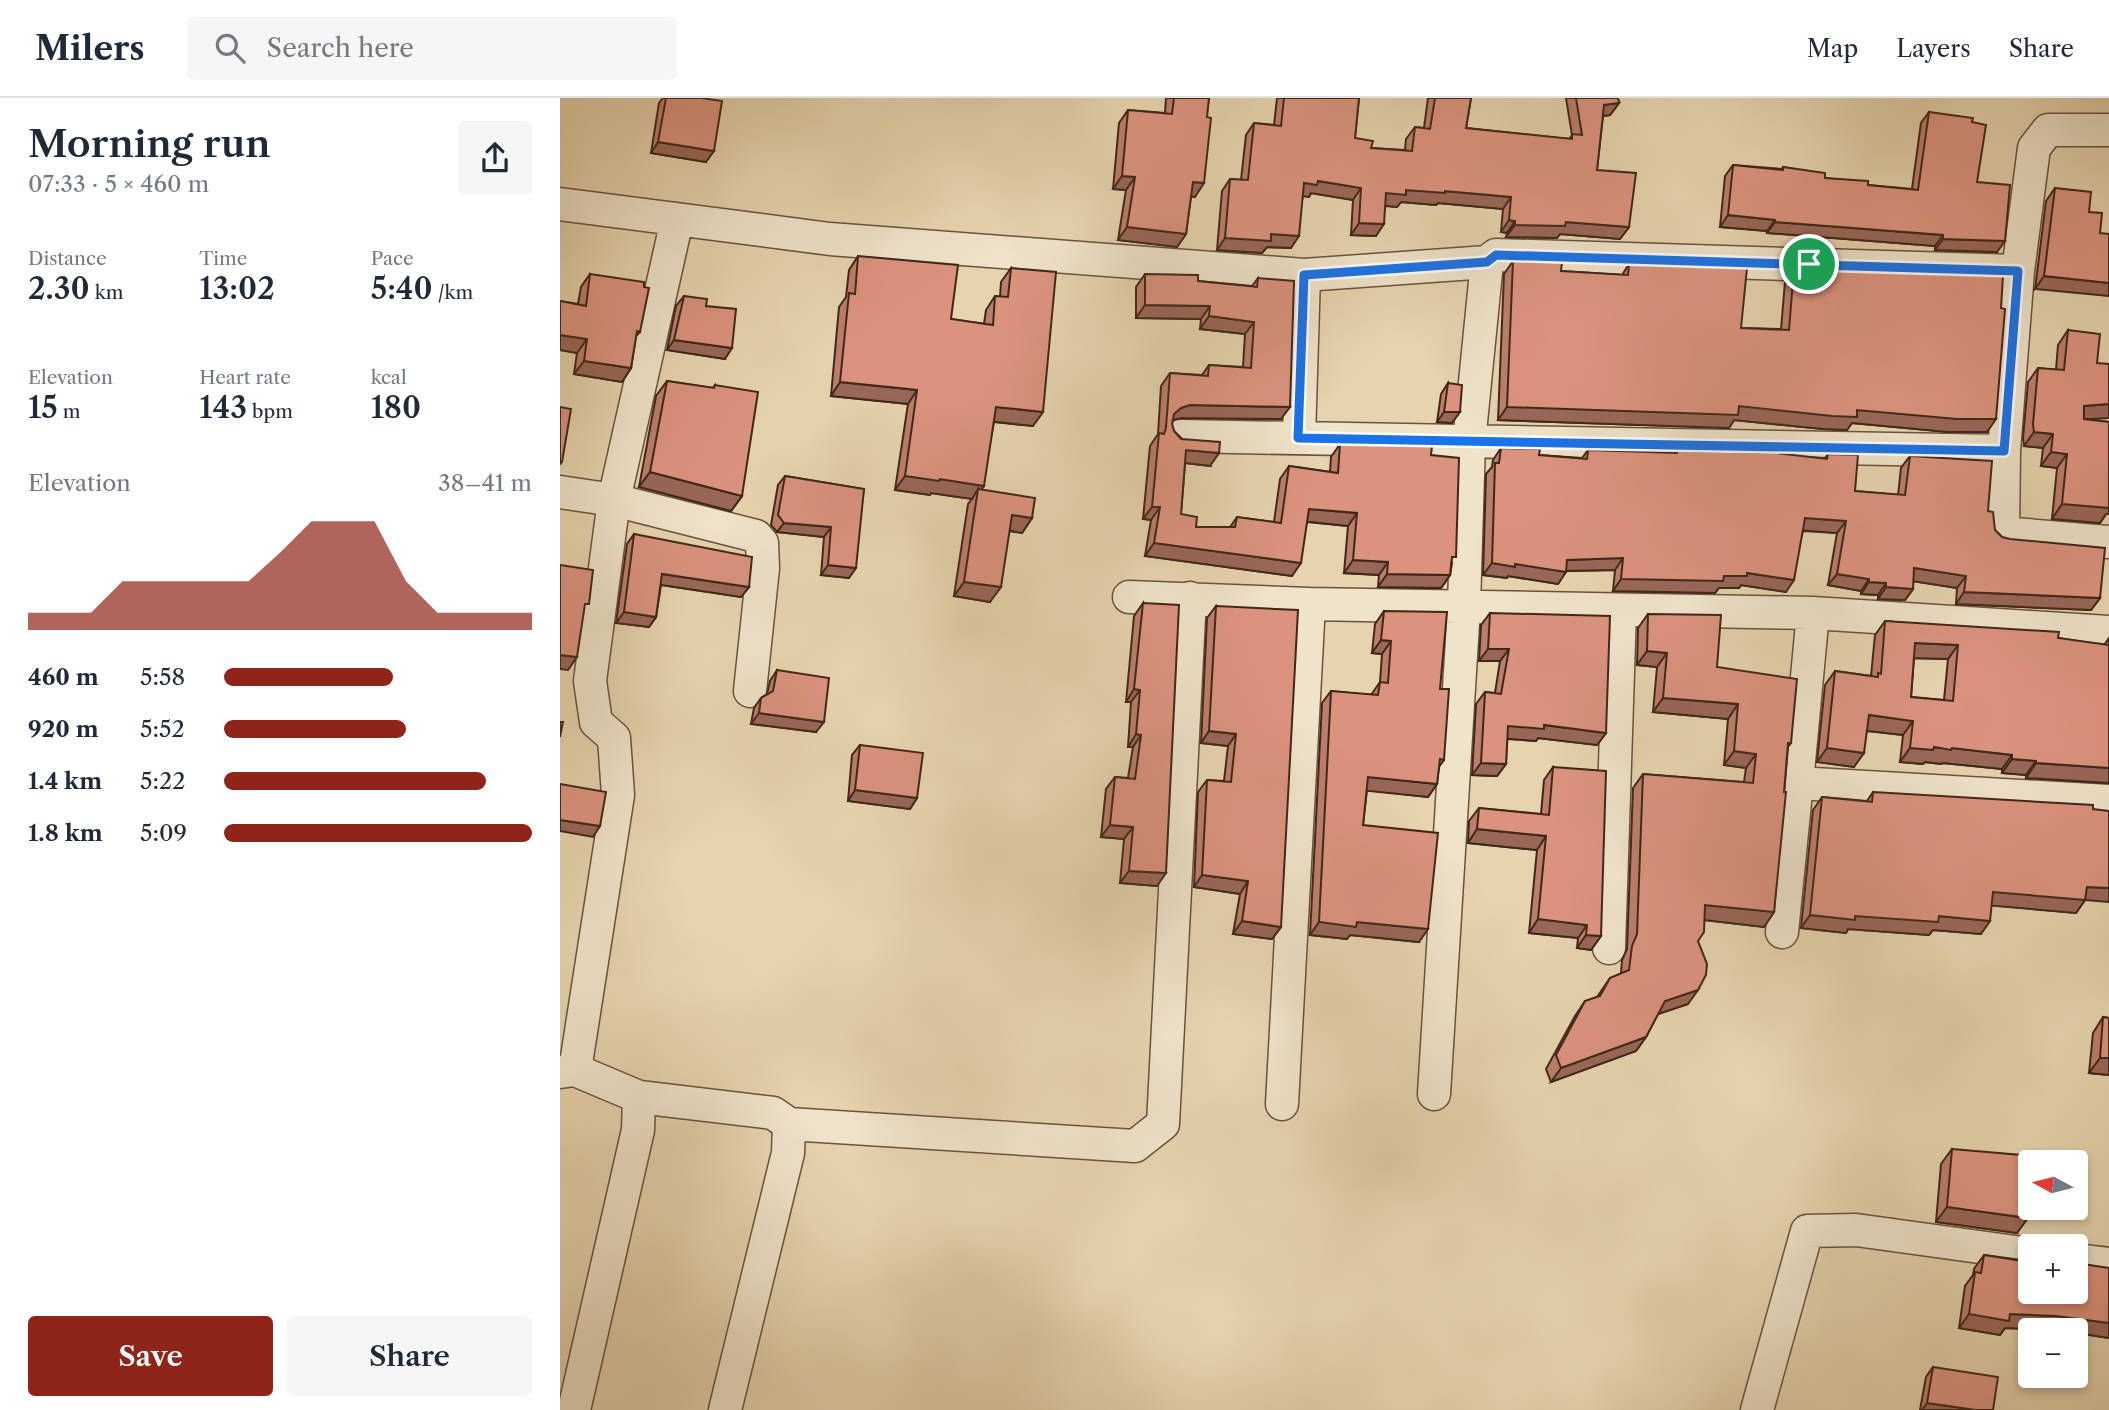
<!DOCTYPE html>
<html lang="en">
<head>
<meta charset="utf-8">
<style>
	:root { --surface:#fff; --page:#f6f6f7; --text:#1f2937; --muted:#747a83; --line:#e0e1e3; --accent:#8f2418 }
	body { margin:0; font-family:"Libre Caslon Text",serif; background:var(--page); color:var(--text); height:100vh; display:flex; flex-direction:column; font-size:26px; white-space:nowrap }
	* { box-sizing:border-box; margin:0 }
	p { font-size:23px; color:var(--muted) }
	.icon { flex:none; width:38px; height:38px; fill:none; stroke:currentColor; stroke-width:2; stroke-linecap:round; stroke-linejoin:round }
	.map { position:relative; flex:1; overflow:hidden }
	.drawer { display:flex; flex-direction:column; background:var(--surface); width:560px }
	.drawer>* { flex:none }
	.needle { width:46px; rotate:277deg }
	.fabs { position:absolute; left:1458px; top:1052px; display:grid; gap:14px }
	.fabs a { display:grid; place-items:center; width:70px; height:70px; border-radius:7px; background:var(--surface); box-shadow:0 4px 10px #0003; font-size:35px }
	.pin { position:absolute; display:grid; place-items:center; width:60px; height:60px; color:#fff; margin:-30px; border:4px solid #fff; border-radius:50%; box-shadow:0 2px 7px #0007 }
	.round { display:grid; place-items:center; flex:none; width:74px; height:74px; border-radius:7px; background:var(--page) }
	.overview { display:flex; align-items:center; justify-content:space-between; height:119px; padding:0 28px }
	h1 { font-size:38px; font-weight:600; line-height:52px }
	.metrics { display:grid; grid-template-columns:repeat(3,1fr); gap:10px; height:119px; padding:7px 28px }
	.metrics div { display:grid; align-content:center }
	.metrics b { font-size:30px; font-weight:600 }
	.metrics small { font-size:19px; font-weight:400 }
	.metrics p { font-size:19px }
	.chart { height:196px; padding:14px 28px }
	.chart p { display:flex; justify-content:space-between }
	.chart svg { width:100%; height:126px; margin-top:7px; fill:var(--accent); opacity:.7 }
	.button { display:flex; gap:14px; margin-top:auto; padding:14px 28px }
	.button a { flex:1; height:80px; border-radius:7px; background:var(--accent); color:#fff; font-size:28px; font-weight:600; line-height:80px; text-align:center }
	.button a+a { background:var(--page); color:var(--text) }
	ul { padding:0 28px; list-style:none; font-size:23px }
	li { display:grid; grid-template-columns:112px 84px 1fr; align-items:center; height:52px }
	li i { height:18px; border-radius:9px; background:var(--accent) }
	header { display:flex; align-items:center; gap:42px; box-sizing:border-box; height:98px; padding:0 35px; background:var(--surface); border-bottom:2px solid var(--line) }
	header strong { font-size:33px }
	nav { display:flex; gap:38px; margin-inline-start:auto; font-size:24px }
	.search { width:490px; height:63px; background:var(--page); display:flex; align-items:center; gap:18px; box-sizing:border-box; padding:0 24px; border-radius:7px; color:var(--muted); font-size:26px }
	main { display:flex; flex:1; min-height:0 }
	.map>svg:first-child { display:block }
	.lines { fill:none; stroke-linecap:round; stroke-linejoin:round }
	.minor-casing { stroke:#6a523f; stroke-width:35 }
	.minor { stroke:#efe3ca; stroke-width:32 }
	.wall { fill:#bc7e6c; stroke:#41271a; stroke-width:2; fill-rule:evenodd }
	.shaded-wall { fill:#996758; stroke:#41271a; stroke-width:2 }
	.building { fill:#db937e; stroke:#41271a; stroke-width:2; fill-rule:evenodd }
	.route-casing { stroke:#fff; stroke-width:14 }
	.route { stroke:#1a73e8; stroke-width:9 }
</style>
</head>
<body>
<header>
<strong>Milers</strong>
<div class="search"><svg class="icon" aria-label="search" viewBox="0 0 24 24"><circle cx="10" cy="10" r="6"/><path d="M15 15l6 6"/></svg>Search here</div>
<nav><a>Map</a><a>Layers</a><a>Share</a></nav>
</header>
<main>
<section class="drawer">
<div class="overview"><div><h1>Morning run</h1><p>07:33 · 5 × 460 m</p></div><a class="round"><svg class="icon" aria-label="share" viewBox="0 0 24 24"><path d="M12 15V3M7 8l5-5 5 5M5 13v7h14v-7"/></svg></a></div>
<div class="metrics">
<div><p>Distance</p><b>2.30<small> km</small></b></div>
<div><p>Time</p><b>13:02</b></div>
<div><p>Pace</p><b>5:40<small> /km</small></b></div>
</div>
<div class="metrics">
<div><p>Elevation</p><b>15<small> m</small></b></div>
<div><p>Heart rate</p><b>143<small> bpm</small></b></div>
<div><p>kcal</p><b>180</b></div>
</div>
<div class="chart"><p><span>Elevation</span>38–41 m</p>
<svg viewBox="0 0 160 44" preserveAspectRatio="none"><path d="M0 44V38L10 38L20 38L30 27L40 27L50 27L60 27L70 27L80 17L90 6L100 6L110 6L120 27L130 38L140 38L150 38L160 38V44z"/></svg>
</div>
<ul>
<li><b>460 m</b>5:58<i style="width:55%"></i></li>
<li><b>920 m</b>5:52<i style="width:59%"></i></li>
<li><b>1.4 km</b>5:22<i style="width:85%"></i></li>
<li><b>1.8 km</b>5:09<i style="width:100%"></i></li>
</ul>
<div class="button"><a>Save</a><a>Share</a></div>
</section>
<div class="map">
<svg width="1549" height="1312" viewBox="0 0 1549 1312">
	<rect width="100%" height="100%" fill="#e6d4ae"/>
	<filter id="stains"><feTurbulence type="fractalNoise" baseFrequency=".00286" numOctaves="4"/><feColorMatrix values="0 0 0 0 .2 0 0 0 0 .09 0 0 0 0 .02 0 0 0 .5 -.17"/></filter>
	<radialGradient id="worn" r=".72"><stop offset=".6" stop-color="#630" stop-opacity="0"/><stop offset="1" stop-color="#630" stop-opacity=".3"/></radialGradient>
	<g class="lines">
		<defs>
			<path id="minor" d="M0 106 270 141 744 177
				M1458 173 1474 50 1488 32H1549
				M621 338 1444 353 1443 435 1549 444
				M739 340 744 177 927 164 936 157 1458 173 1444 353
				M0 394 54 402 196 438 202 445 203 470 190 593
				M569 499 749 506 1253 515 1549 534
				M1253 515 1237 685 1549 703
				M1222 834 1237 685
				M1049 850 1060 513
				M15 972 58 697 54 640 36 624 30 583 54 402 117 122
				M0 974 15 972 79 999 213 1015 229 1026 575 1048 603 1026 630 500
				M874 996 904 509 909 344 927 164
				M722 1006 749 506
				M1516 1162 1549 1166
				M14 1312 78 1032 79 999
				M165 1312 228 1055 229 1026
				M1197 1312 1247 1133 1296 1132 1470 1156"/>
		</defs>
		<!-- minor casing -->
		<use href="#minor" class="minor-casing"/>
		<!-- minor -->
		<use href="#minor" class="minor"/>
	</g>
	<!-- wall -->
	<path class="wall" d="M103 0H141L146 64 91 55 99 5Z
		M606 0H649L635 99 631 98 626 136 617 149 558 142 566 92 553 91 559 25 568 12 605 15Z
		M717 0H799L795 40 811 50 845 52 846 41 855 29 864 30 868 0H911L906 30 1009 41 1012 37 1006 0H1058L1059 5 1050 17 1043 18 1037 72 1069 129 1060 141 1000 136 997 140 946 139 947 135 941 134 943 111 878 105 876 107 841 104 837 109 825 108 816 138 791 137 793 102 751 95 749 99 743 98 731 150 707 149 702 155 657 152 662 93 670 81 681 82 686 37 694 25 714 27Z
		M1369 14 1412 24 1417 84 1437 154 1375 152V148L1207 135V133L1160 129 1165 78 1173 67 1222 71 1223 69 1265 80 1308 87 1352 91 1361 25Z
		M1495 90 1529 114 1540 135 1475 191 1486 103Z
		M298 158 391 221 424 226 426 212 435 198 440 199 441 184 451 170 473 328 434 324 421 392 472 420 462 435 449 433 430 504 394 498 408 406 412 401 371 395 370 397 335 392 348 306 271 298 279 209 286 199 289 172Z
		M953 163 1001 173 1062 177 1069 166 1181 230 1221 231 1225 184 1234 171 1427 334H1388L1292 325 1287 332 1263 331 1174 322 1169 330 938 322 944 176Z
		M30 176 80 234 76 238 71 270 62 284 14 276 17 255 0 252V203L18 206 21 189Z
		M585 176 638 183 692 188 698 180 721 321 621 320 613 322 612 326 614 333 650 368 625 365 621 416 636 429H670L677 419 714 424 720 381 729 368 770 374 771 359 780 346 871 357 892 465 890 477 881 490 818 489 819 477 784 475 788 428 747 424 732 478 585 458 591 422 583 421 590 348 598 336 601 288 610 275 642 277 649 267 683 269 685 236 640 231 641 221 576 220V189Z
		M124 198 146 208 165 261 107 252 116 208Z
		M1508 232 1529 321 1549 324V416H1546L1540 425 1492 421 1497 370 1481 368 1483 350 1464 348 1463 340 1468 284 1478 270 1496 272 1498 247Z
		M107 283 153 290 155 287 182 398 171 413 79 389 96 298Z
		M888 285 892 325 877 324 881 296Z
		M941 350 979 357 1022 360 1028 352 1116 355 1117 353 1265 360 1268 356 1295 393 1338 397 1341 370 1350 358 1428 413 1435 432 1442 439 1540 500 1531 512 1396 506 1397 490 1353 483V491L1345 502 1318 501V497L1301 496V493L1268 487 1277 435 1243 433 1226 494 1181 487 1179 490H1159L1155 495 1053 493 1055 472 1006 473 998 486 948 478 947 480 923 477 926 376 932 369 933 362Z
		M225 378 304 391 289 480 261 477 264 439 217 434 211 427 218 387Z
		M74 436 189 489 181 499 101 487 96 519 89 529 56 525 67 446Z
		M583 505 597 788 560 785 564 741 541 739 546 691 555 679 568 680 573 649H568L571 604H566L574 518Z
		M656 508 721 829 712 841 673 836 680 796 634 789 638 694 647 682 664 683 668 648 641 645 647 520Z
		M824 513 880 591 884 662 879 669 877 686 868 699 807 692 803 727 859 844 790 837 787 841 750 837 762 605 771 593 811 597 820 584 822 556 812 555 815 526Z
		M930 515 1046 635 1037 647 978 640 976 643 947 641 946 666 937 678 912 677 916 606 925 594 935 595 940 563H919L921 527Z
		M1088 516 1157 569 1231 645 1228 649 1214 814 1204 829 1144 822 1138 843 1128 906 1098 916 1086 939 1076 953 991 984 986 971 1015 918 1025 903 1037 899 1050 880 1061 876 1062 862 1067 851 1073 690 1083 676 1184 684 1186 670 1164 667 1168 621 1093 614 1097 569 1077 567 1078 530Z
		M1325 523 1498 540 1544 547 1549 540V685L1466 680V677L1442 675V671L1383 665 1381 666 1365 664 1363 666 1340 664 1343 637 1307 633 1294 669 1257 664 1265 587 1275 573 1311 578 1315 537ZM1354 560 1388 561 1384 602 1351 599Z
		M217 572 256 634 191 626 194 610 201 600 207 596 210 583Z
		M300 647 357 700 350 711 288 703 292 657Z
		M993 669 1041 838 1031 852 1017 850 1018 840 969 835 977 752 908 745 909 723 919 710 981 716 984 682Z
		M1313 694 1525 802 1516 815 1431 807 1421 836 1373 832 1369 837 1288 831 1286 835 1241 830 1253 712 1262 699 1307 703Z
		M1543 919 1549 920V977L1529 975 1533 935Z
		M1392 1051 1457 1135 1376 1124 1381 1066Z
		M1424 1157 1461 1162 1464 1159 1549 1240 1516 1235V1232H1489L1445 1230 1440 1237 1399 1230 1405 1188 1413 1177 1414 1171Z
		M1373 1269 1433 1312H1360L1366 1279Z"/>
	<!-- shaded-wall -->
	<path class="shaded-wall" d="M1059 5 1050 17 1035 19 1044 7Z
		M98 44 154 53 146 64 91 55Z
		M562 78 575 79 566 92 553 91Z
		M758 83 801 90 793 102 751 95 749 99 736 97 744 85Z
		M633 84 644 85 635 99 623 97Z
		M846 92 885 93 951 99 943 111 878 105 876 107 841 104 837 109 817 107 826 95Z
		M1168 117 1215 122 1207 133 1160 129Z
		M949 122 955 123 947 135 941 134Z
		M1006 124 1069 129 1060 141 1000 136 997 140 946 139 955 127Z
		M1215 124 1383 137 1375 148 1207 135Z
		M799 125 824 126 816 138 791 137Z
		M567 129 626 136 617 149 558 142Z
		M711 136 739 138 731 150 707 149 702 155 657 152 665 140Z
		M1383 141 1445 143 1437 154 1375 152Z
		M1484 178 1549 185V198L1475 191Z
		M585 207 650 208 641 221 576 220Z
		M649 218 694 224 685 236 640 231Z
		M0 237 27 241 17 255 0 252Z
		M114 242 172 250 165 261 107 252Z
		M24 263 71 270 62 284 14 276Z
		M280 284 357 292 348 306 271 298Z
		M1549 306V320L1514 322 1524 308Z
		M630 307 730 309 721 321 621 320 612 322 605 329 614 316 621 310Z
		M1179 308 1297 312 1436 321 1427 334H1388L1292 325 1287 332 1263 331 1174 322 1169 330 938 322 947 309Z
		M436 309 483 314 473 328 427 323Z
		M884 314H900L892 325 877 324Z
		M1474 334 1493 336 1483 350 1464 348Z
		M626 352 659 355 650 368 617 364Z
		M1491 354 1507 356 1497 370 1481 368Z
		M90 374 182 398 171 413 79 389Z
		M345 378 380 381 424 388 418 396V391L412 401 371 395 370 397 335 392Z
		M1549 403V416H1546L1540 425 1492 421 1502 406Z
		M592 409H600L591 422 583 421Z
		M749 411 797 415 788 428 740 423Z
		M452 417 472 420 462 435 442 431Z
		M1245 420 1286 423 1277 435 1237 432Z
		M224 425 271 429 264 439 217 434Z
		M594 445 741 465 732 478 585 458Z
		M1063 460 1055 472 1003 473 1006 474 998 486 948 478 947 480 923 477 932 465 955 466 1007 462Z
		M793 462 828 464 819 477 784 475Z
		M268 467 296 470 289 480 261 477Z
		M1354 470 1406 478 1397 490 1345 482Z
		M1187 475 1234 482 1226 494 1181 487 1179 490H1159L1155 495 1053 493 1061 481 1164 478Z
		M102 476 189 489 181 499 95 486Z
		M827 476 890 477 881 490 818 489Z
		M1277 476 1309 481 1301 493 1268 487Z
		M404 484 441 489 430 504 394 498Z
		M1309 484 1326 485 1318 497 1301 496Z
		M1326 489 1353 491 1345 502 1318 501Z
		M1404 494 1540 500 1531 512 1396 506Z
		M64 514 96 519 89 529 56 525Z
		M821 542 831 543 822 556 812 555Z
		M1355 545 1398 547 1388 561 1345 560Z
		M928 551H949L940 563H919Z
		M1087 553 1107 555 1097 569 1077 567Z
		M0 557 17 559 8 572 0 571Z
		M574 591 580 592 571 604H566Z
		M1103 600 1178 606 1168 621 1093 614Z
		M199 615 264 624 256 634 191 626Z
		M1309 617 1353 623 1343 637 1299 632Z
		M984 627 1046 635 1037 647 978 640 976 643 940 640 948 628Z
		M649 633 676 636 668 648 641 645Z
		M576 636 581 637 573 649H568Z
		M1374 649 1392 650 1452 657 1442 671 1383 665 1381 666 1365 664 1363 666 1340 664 1350 650Z
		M1267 650 1304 655 1294 669 1257 664Z
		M1174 653 1196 656 1186 670 1164 667Z
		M1452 661 1476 663 1466 677 1442 675Z
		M921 665 946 666 937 678 912 677Z
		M1476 665 1549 670V685L1466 680Z
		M808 679 877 686 868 699 799 692Z
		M295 692 357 700 350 711 288 703Z
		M0 722 40 728 33 739 0 733Z
		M550 727 573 729 564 741 541 739Z
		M917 731 986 738 977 752 908 745Z
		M569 773 606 775 597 788 560 785Z
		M642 777 688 783 680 796 634 789Z
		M1527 789 1549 790V804L1525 802 1516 815 1424 807 1433 794Z
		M1145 807 1214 814 1204 829 1135 821Z
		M1250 817 1379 818 1430 823 1421 836 1373 832 1369 837 1288 831 1286 835 1241 830Z
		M978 821 1027 827 1018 840 969 835Z
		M682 823 721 829 712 841 673 836Z
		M759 824H797L868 831 859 844 790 837 787 841 750 837Z
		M1026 837 1041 838 1031 852 1017 850Z
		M1138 892 1128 906 1095 917 1105 903Z
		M1086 939 1076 953 991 984 1001 970Z
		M1540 960H1549V977L1529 975Z
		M1387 1109 1468 1120 1457 1135 1376 1124Z
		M1409 1216H1450L1496 1218 1549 1225V1240L1516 1235V1232H1489L1445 1230 1440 1237 1399 1230Z
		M1367 1305 1416 1312H1362Z"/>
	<!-- building -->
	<path class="building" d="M106 0H141L162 3 154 53 98 44Z
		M614 0H649L647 19 651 20 644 85 633 84 626 136 567 129 575 79 562 78 568 12 612 16Z
		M724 0H799L795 40 813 43 811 50 852 53 855 29 870 31 875 0H911L906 30 1012 41V36L1022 37 1016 0H1058L1059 5 1044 7 1037 72 1076 75 1069 129 1006 124 1005 128 955 127V123L949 122 951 99 885 93V95L846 92V97L826 95 824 126 799 125 801 90 758 83 757 87 744 85 739 138 711 136V143L665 140 670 81 688 82 694 25 721 28Z
		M1369 14 1413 20 1412 24 1426 27 1417 84 1450 87 1445 143 1383 141V137L1215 124V122L1168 117 1173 67 1223 72V69L1265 75V80L1308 83V87L1358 92Z
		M1495 90 1531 94 1529 114 1542 115 1540 135 1549 136V185L1484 178Z
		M298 158 398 167 391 221 433 227 435 198 448 199 451 170 496 174 483 314 436 309 424 388 380 381 379 383 345 378 357 292 280 284 289 195 295 196Z
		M953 163 1002 164 1001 173 1068 177 1069 166 1187 170 1181 230 1229 232 1234 171 1443 178 1441 210 1445 211 1436 321H1397L1297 312V319L1272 318 1179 308 1178 317 947 309Z
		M30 176 84 184V189L89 190 80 234 77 233 71 270 24 263 27 241 0 237V203L26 208Z
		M585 176 638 177V183L697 189 698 180 734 183 730 309 630 307 621 310 614 316 612 326 614 333 621 341 660 344 659 355 626 352 621 416 637 419 636 429H675L677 419 721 425 729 368 778 375 780 346 872 348 871 357 899 360 896 459H892L890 477 827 476 828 464 793 462 797 415 749 411 741 465 594 445 600 409H592L599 335 604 336 606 330 610 275 648 278 649 267 691 270 694 224 649 218 650 208 585 207Z
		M124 198 147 201 146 208 176 211 172 250 114 242Z
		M1508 232 1540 236 1537 265 1549 266V306L1524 308V321L1549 324V410L1502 406 1507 356 1491 354 1493 336 1474 334 1473 326 1478 270 1504 272Z
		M107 283 154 290 155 287 198 294 182 398 90 374Z
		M888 285 902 287 900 314H884Z
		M0 309 11 311 2 364 0 366Z
		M941 350 980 351 979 357 1027 361 1028 352 1117 355V353L1216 355 1267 361 1268 356 1298 357 1295 393 1345 397 1350 358 1432 363 1428 413 1433 414 1435 432 1442 439 1450 441 1545 450 1540 500 1404 494 1406 478 1354 470 1353 491 1326 489V485L1309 484V481L1277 476 1286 423 1245 420 1234 482 1187 475V478H1164L1163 483 1061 481 1063 460 1007 462 1006 474 955 466V469L932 465 935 365H939Z
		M225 378 304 391 296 470 268 467 271 429 224 425 218 417Z
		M418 391 475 400 472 420 452 417 441 489 404 484Z
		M74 436 192 459 189 489 102 476 96 519 64 514Z
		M0 467 33 472 29 506H25L17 559 0 557Z
		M583 505 619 507 606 775 569 773 573 729 550 727 555 679 575 681 581 637 576 636 580 592 574 591Z
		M656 508 738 512 721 829 682 823 688 783 642 777 647 682 671 684 676 636 649 633Z
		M824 513 887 514 880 591H889L884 662 880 661 877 686 808 679 803 727 878 735 868 831 797 824 796 829 759 824 771 593 818 597 820 584 828 585 831 543 821 542Z
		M930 515 1050 518 1046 635 984 627V631L948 628 946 666 921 665 925 594 941 596 949 551H928Z
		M1088 516 1161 517 1157 569 1237 581 1231 645H1228L1224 694H1226L1214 814 1145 807 1144 834 1138 843 1147 866 1146 877 1138 892 1105 903 1086 939 1001 970 996 957 1025 903 1040 898 1050 880 1069 872 1072 848 1077 836 1083 676 1193 685 1196 656 1174 653 1178 606 1103 600 1107 555 1087 553Z
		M1325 523 1499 534 1498 540 1549 547V670L1476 665V663L1452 661V657L1392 650 1391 652 1374 649 1373 652 1350 650 1353 623 1309 617 1304 655 1267 650 1275 573 1318 579V575L1321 576ZM1355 545 1398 547 1393 603 1351 599Z
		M217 572 269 580 264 624 199 615 201 600 213 593Z
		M0 624H3L0 639Z
		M300 647 363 655 357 700 295 692Z
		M993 669 1046 673 1041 838 1026 837 1027 827 978 821 986 738 917 731 919 710 989 717Z
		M0 686 46 694 40 728 0 722Z
		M1313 694 1533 707V711L1549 713V790L1527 789 1525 802 1433 794 1430 823 1379 818 1378 824 1295 818V822L1250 817 1262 699 1312 704Z
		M1543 919 1549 920V960H1540Z
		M1392 1051 1473 1058V1064H1470V1094L1468 1120 1387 1109Z
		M1424 1157 1463 1163 1464 1159H1470V1194H1516V1163L1523 1166 1549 1170V1225L1496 1218 1450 1216 1449 1223 1409 1216 1415 1174 1421 1175Z
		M1373 1269 1438 1279 1433 1312H1416L1367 1305Z"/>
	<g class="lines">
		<defs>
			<path id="route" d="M936 157 1458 173 1444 353 738 340 744 177 927 164Z"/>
		</defs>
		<!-- route casing -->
		<use href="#route" class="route-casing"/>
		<!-- route -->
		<use href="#route" class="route"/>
	</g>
	<rect width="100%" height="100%" filter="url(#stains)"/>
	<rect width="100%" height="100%" fill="url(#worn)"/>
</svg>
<div class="fabs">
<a><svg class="needle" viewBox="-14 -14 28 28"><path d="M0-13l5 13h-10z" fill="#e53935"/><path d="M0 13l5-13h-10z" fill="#747a83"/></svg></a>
<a>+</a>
<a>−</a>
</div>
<div class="pin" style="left:1249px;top:166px;background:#1e9e55"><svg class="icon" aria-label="arrive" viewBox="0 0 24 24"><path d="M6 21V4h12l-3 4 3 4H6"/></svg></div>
</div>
</main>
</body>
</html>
